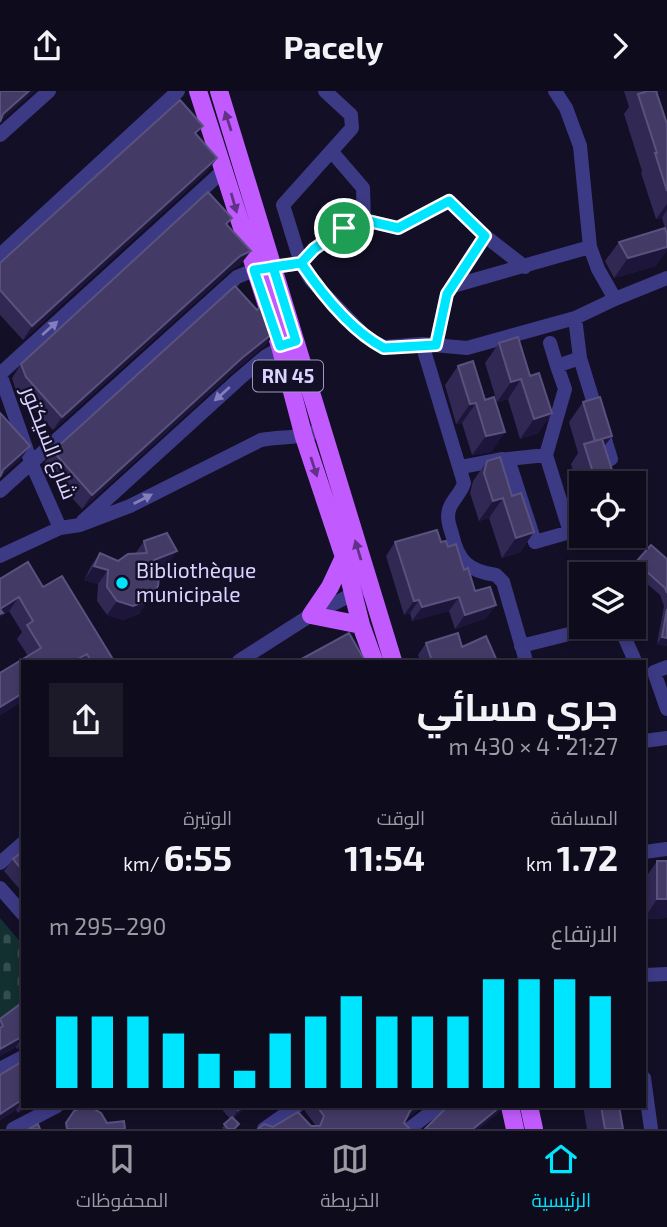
<!DOCTYPE html>
<html lang="ar">
<head>
<meta charset="utf-8">
<style>
	:root { --surface:#0e0b1c; --page:#1c1929; --text:#f1f3f6; --muted:#9b9ba3; --line:#2e2b3b; --accent:#00e5ff }
	body { margin:0; font-family:"Exo 2",Cairo,sans-serif; background:var(--page); color:var(--text); direction:rtl; height:100vh; display:flex; flex-direction:column; font-size:26px; white-space:nowrap }
	* { box-sizing:border-box; margin:0 }
	p { font-size:23px; color:var(--muted) }
	.icon { flex:none; width:38px; height:38px; fill:none; stroke:currentColor; stroke-width:2; stroke-linecap:round; stroke-linejoin:round }
	.map { position:relative; flex:1; overflow:hidden; direction:ltr }
	.drawer { position:absolute; left:21px; top:569px; width:625px; height:448px; display:flex; flex-direction:column; background:var(--surface); border-radius:0px; box-shadow:0 4px 10px #0003,0 0 0 2px var(--line); direction:rtl }
	.drawer>* { flex:none }
	.tools { position:absolute; left:569px; top:380px; display:grid; gap:14px }
	.tools a { display:grid; place-items:center; width:77px; height:77px; border-radius:0px; background:var(--surface); box-shadow:0 4px 10px #0003,0 0 0 2px var(--line); font-size:35px }
	.pin { position:absolute; display:grid; place-items:center; width:60px; height:60px; color:#fff; margin:-30px; border:4px solid #fff; border-radius:50%; box-shadow:0 2px 7px #0007 }
	.round { display:grid; place-items:center; flex:none; width:74px; height:74px; border-radius:0px; background:var(--page) }
	.overview { display:flex; align-items:center; justify-content:space-between; height:119px; padding:0 28px }
	h1 { font-size:38px; font-weight:700; line-height:52px }
	.stats { display:grid; grid-template-columns:repeat(3,1fr); gap:10px; height:119px; padding:7px 28px }
	.stats div { display:grid; align-content:center }
	.stats b { font-size:35px; font-weight:700 }
	.stats small { font-size:19px; font-weight:400 }
	.stats p { font-size:19px }
	.chart { height:196px; padding:14px 28px }
	.chart p { display:flex; justify-content:space-between }
	.chart svg { width:100%; height:126px; margin-top:7px; stroke:var(--accent); stroke-width:6 }
	header { display:flex; justify-content:space-between; align-items:center; height:91px; padding:0 28px; background:var(--surface); font-size:32px; font-weight:700 }
	.menu { display:flex; justify-content:space-around; align-items:center; height:98px; border-top:2px solid var(--line); background:var(--surface); font-size:19px; color:var(--muted) }
	.menu a { display:grid; justify-items:center; gap:4px }
	.menu .on { color:var(--accent) }
	.map>svg:first-child { display:block }
	.cemetery { fill:url(#cemetery-stones) }
	.lines { fill:none; stroke-linecap:round; stroke-linejoin:round }
	.minor { stroke:#3d3a85; stroke-width:14 }
	.major { stroke:#c25bff; stroke-width:18 }
	.wall { fill:#312854 }
	.shaded-wall { fill:#1d163a }
	.building { fill:#433a66; stroke:#5a527e; stroke-width:2 }
	.oneway { fill:#623188 }
	.oneway2 { fill:#837fbc }
	.route-casing { stroke:#fff; stroke-width:14 }
	.route { stroke:#00e5ff; stroke-width:9 }
	.poi-dot { fill:#00e5ff; stroke:#130f26; stroke-width:2.5 }
	.labels { text-anchor:middle; stroke-width:5; stroke-linejoin:round; paint-order:stroke }
	.shield { fill:#130f26; stroke:#9e99be; stroke-width:2 }
	.shield-label { font-size:19px; font-weight:bold; fill:#d9d4ff }
	.street-label { font-size:21px; fill:#d9d4ff; stroke:#130f26 }
	.poi-label { font-size:21px; fill:#d9d4ff; stroke:#130f26; text-anchor:start }
</style>
</head>
<body>
<header><svg class="icon" aria-label="forward" viewBox="0 0 24 24"><path d="M9 5l7 7-7 7"/></svg>Pacely<svg class="icon" aria-label="share" viewBox="0 0 24 24"><path d="M12 15V3M7 8l5-5 5 5M5 13v7h14v-7"/></svg></header>
<div class="map">
<svg width="667" height="1038" viewBox="0 0 667 1038">
	<defs>
		<pattern id="cemetery-stones" width="16" height="16" patternUnits="userSpaceOnUse" patternTransform="scale(1.75)"><rect width="16" height="16" fill="#12302f"/><path d="M2 7V4a2 2 0 0 1 4 0v3zM10 15v-3a2 2 0 0 1 4 0v3z" fill="#344d4e"/></pattern>
	</defs>
	<rect width="100%" height="100%" fill="#130f26"/>
	<!-- cemetery -->
	<path class="cemetery" d="M0 827 23 854V922L0 936Z"/>
	<g class="lines">
		<!-- minor -->
		<path class="minor" d="M325 0 351 24 352 37 283 114 301 172 311 189 366 246 384 256 422 253 467 257 575 227 615 208 667 187
			M555 0 566 17 580 55 590 156 598 178 615 208
			M0 44 49 0
			M332 61 363 97 364 129
			M0 164 178 0
			M453 195 485 145
			M575 227 580 267 611 368
			M550 252 557 275 580 267
			M422 253 464 392C461 402 454 407 450 416 446 425 449 434 452 443 458 470 468 480 496 484L503 491 526 570
			M436 254 447 203 453 195 590 156
			M0 283 225 78
			M0 283 31 371 60 437
			M546 364 508 368 535 451 570 441 546 364 565 298 557 275
			M461 376 503 368
			M0 400 237 186 254 179 301 172 314 158 351 132 364 129 398 137 449 110 485 145 525 176
			M83 430 239 288 266 265 287 253
			M0 465 60 437 80 434 130 415 261 349C283 345 299 348 321 339
			M620 536 635 570
			M521 555 597 536
			M239 570 311 524 361 499
			M667 576 654 581 667 618
			M644 650 667 647
			M644 761 667 758
			M0 772 23 752
			M0 797 23 823
			M644 884 667 883
			M0 978 23 966
			M644 987 651 1038
			M13 1038 57 1015
			M264 1038 297 1015
			M409 1038 439 1015"/>
		<!-- major -->
		<path class="major" d="M198 0 280 255 304 346 344 466 361 534 374 570
			M219 0 393 570
			M344 466 330 496 311 524 361 534
			M510 1015 515 1038
			M529 1015 534 1038"/>
	</g>
	<!-- wall -->
	<path class="wall" d="M624 0H659L657 2 667 33V143L656 175 614 187 605 170 619 151 665 137 662 127 656 128 641 82 642 80 624 23 629 16Z
		M197 44 217 67 207 81 23 249 0 224V172Z
		M228 134 241 173 231 179 53 339 16 300 12 287 21 273Z
		M499 252 530 285 552 322 538 342 520 348 508 308 497 311 485 272Z
		M267 253 233 281 82 418 43 374 53 360Z
		M458 275 485 309 505 341 491 361 472 364 462 332 456 333 445 294Z
		M583 311 612 345 604 355 609 392H581V433L575 413 580 405 571 373 578 362 569 331Z
		M487 370 512 405 534 441 520 461 502 467 489 427 479 430 470 402 473 390Z
		M585 444H604L603 446 587 451Z
		M144 450 168 474 157 478 139 523 123 529 107 524 97 510 98 493 84 489 91 475 100 462 118 470 135 463Z
		M395 451H441L448 456 464 479 475 500 496 514 486 527 455 538 449 520 412 530 410 522 404 524 386 465Z
		M667 468V555L657 553 664 515 660 504 631 479 636 471Z
		M0 488 43 496 114 570H23V610L0 624V582L28 565 17 548 22 541 9 520 0 526Z
		M426 552 462 556 497 570H420L418 564Z
		M23 760V802L4 780 13 768Z
		M657 770 667 827 644 828V789Z
		M23 911V956L17 958 16 956 0 965V928Z
		M23 970V1015H28L18 1022 16 1019 0 1029V984Z
		M219 1015H248L233 1027 239 1033 235 1038H223L222 1037 230 1028Z
		M306 1015H421L418 1019 405 1029 404 1032 410 1038H258L264 1033 273 1036 298 1021 311 1035H316L305 1020Z
		M583 1015H619L623 1038H587Z"/>
	<!-- shaded-wall -->
	<path class="shaded-wall" d="M29 0H35L0 31 3 23Z
		M217 67 207 81 23 249 32 235Z
		M667 113V119L662 127 656 128Z
		M667 156V160L656 175 614 187 628 167Z
		M251 160 241 173 231 179 53 339 62 326 240 165Z
		M277 239 267 253 233 281 82 418 92 404 242 267Z
		M521 288 508 308 497 311 511 291Z
		M476 312 462 332 456 333 470 313Z
		M552 322 538 342 520 348 534 328Z
		M505 341 491 361 472 364 486 345Z
		M612 345 598 364 595 350Z
		M30 355 20 369 0 387 3 379Z
		M614 385 609 392H602L605 388Z
		M503 407 489 427 479 430 493 410Z
		M534 441 520 461 502 467 516 447Z
		M591 444H604L603 446 587 451Z
		M177 460 168 474 144 483 154 469Z
		M94 475 108 479 98 493 84 489Z
		M19 506 9 520 0 526V518Z
		M459 506 449 520 412 530 422 516Z
		M149 509 139 523 123 529 107 524 117 510Z
		M419 509 410 522 404 524 414 510Z
		M496 514 486 527 455 538 465 524Z
		M662 546 667 547V555L657 553Z
		M87 563 81 570H74Z
		M23 602V610L0 624V616Z
		M657 808H667V827L644 828Z
		M23 945 16 956 0 965V958Z
		M23 950V956L17 958Z
		M23 1008 16 1019 0 1029V1023Z
		M23 1015H28L18 1022Z
		M243 1015H248L231 1030 238 1019Z
		M416 1015H421L418 1019 403 1031 410 1020Z
		M501 1015H504L500 1021 479 1038H473Z"/>
	<!-- building -->
	<path class="building" d="M0 0H29L3 23 0 31Z
		M645 0H656L667 33V100L655 62H657L638 3 645 1Z
		M180 9 203 35 195 42 217 67 32 235 0 199V172Z
		M208 101 232 127 226 133 251 160 240 165 62 326 26 286 21 273Z
		M665 137 667 143V156L628 167 619 151Z
		M235 195 257 219 262 214 273 225 277 239 242 267 92 404 53 360Z
		M518 246 530 285 539 282 552 322 534 328 521 288 511 291 499 252Z
		M473 270 485 309 494 306 505 341 486 345 476 312 470 313 458 275Z
		M600 306 612 345 595 350 583 311Z
		M0 322 30 355 3 379 0 386Z
		M602 348 614 385 605 388 606 392H592L596 391 584 353Z
		M500 366 512 405 521 402 534 441 516 447 503 407 493 410 484 382 487 370Z
		M437 439 441 451 446 450 448 456 456 453 464 479 468 477 475 500 490 496 496 514 465 524 459 506 422 516 419 509 414 510 395 451Z
		M167 442 177 460 154 469 159 486 158 495 149 509 133 515 117 510 107 496 108 479 94 475 100 462 118 470 128 463 147 462 144 450Z
		M651 454 667 468V502L665 497 636 471Z
		M28 471 43 496 62 485 114 570H91L87 563 74 570H23V602L0 616V582L41 557 27 534 33 530 19 506 0 518 3 522 0 523V488Z
		M667 518V547L662 546Z
		M349 542 365 570H298Z
		M458 542 462 556 486 545 497 570H432L426 552Z
		M23 760V780L13 768Z
		M657 770H667V808H657Z
		M23 911V945L0 958V937L3 935 0 928Z
		M23 970V1008L0 1023V984Z
		M235 1015H243L238 1019Z
		M317 1015H416L410 1020 404 1032 410 1038H258L264 1033 273 1036 298 1021 311 1035H320L324 1025Z
		M448 1015H501L473 1038H425Z
		M601 1015H619L623 1038H605Z
		M83 1016 92 1017 101 1022 107 1032 124 1030 125 1038H67L66 1032 74 1020Z
		M232 1026 239 1033 234 1038H228L224 1033Z
		M38 1033 40 1038H29Z"/>
	<!-- one-way arrows -->
	<defs><path id="oneway-solid" d="M-6-.8H1V-3.2L6.5 0L1 3.2V.8H-6Z" transform="scale(1.75)"/></defs>
	<g class="oneway">
		<use href="#oneway-solid" transform="translate(228 30) rotate(-108)"/>
		<use href="#oneway-solid" transform="translate(234 112) rotate(74)"/>
		<use href="#oneway-solid" transform="translate(314 376) rotate(72)"/>
		<use href="#oneway-solid" transform="translate(358 459) rotate(-107)"/>
	</g>
	<g class="oneway2">
		<use href="#oneway-solid" transform="translate(50 237) rotate(-42)"/>
		<use href="#oneway-solid" transform="translate(222 303) rotate(138)"/>
		<use href="#oneway-solid" transform="translate(143 408) rotate(-27)"/>
	</g>
	<g class="lines">
		<defs>
			<path id="route" d="M344 137 314 158 301 172 254 179 280 255 296 250 273 176 301 172C322 203 350 239 384 257L436 254 447 203 485 145 449 110 398 137 364 129 344 137"/>
		</defs>
		<!-- route casing -->
		<use href="#route" class="route-casing"/>
		<!-- route -->
		<use href="#route" class="route"/>
	</g>
	<!-- markers -->
	<circle class="poi-dot" cx="122" cy="492" r="7"/>
	<g class="labels">
		<!-- shield labels -->
		<rect class="shield" x="253" y="269.5" width="70" height="31" rx="5"/>
		<g class="shield-label">
			<text x="288" y="292">RN 45</text>
		</g>
		<!-- street labels -->
		<g class="street-label">
			<text transform="translate(49 352) rotate(69)" y="7">شارع السيكتور</text>
		</g>
		<!-- poi labels -->
		<g class="poi-label">
			<text x="136" y="487">Bibliothèque<tspan x="136" dy="24">municipale</tspan></text>
		</g>
	</g>
</svg>
<div class="tools">
<a><svg class="icon" aria-label="locate" viewBox="0 0 24 24"><circle cx="12" cy="12" r="6"/><path d="M12 2v4M12 18v4M2 12h4M18 12h4"/></svg></a>
<a><svg class="icon" aria-label="layers" viewBox="0 0 24 24"><path d="M12 4l9 5-9 5-9-5zM3 14l9 5 9-5"/></svg></a>
</div>
<div class="pin" style="left:344px;top:137px;background:#1e9e55"><svg class="icon" aria-label="arrive" viewBox="0 0 24 24"><path d="M6 21V4h12l-3 4 3 4H6"/></svg></div>
<section class="drawer">
<div class="overview"><div><h1>جري مسائي</h1><p>21:27 · 4 × 430 m</p></div><a class="round"><svg class="icon" aria-label="share" viewBox="0 0 24 24"><path d="M12 15V3M7 8l5-5 5 5M5 13v7h14v-7"/></svg></a></div>
<div class="stats">
<div><p>المسافة</p><b>1.72<small> km</small></b></div>
<div><p>الوقت</p><b>11:54</b></div>
<div><p>الوتيرة</p><b>6:55<small> /km</small></b></div>
</div>
<div class="chart"><p><span>الارتفاع</span>290–295 m</p>
<svg viewBox="0 0 160 44" preserveAspectRatio="none"><path d="M5 44V19M15 44V19M25 44V19M35 44V25M45 44V32M55 44V38M65 44V25M75 44V19M85 44V12M95 44V19M105 44V19M115 44V19M125 44V6M135 44V6M145 44V6M155 44V12"/></svg>
</div>
</section>
</div>
<nav class="menu">
<a class="on"><svg class="icon" aria-label="home" viewBox="0 0 24 24"><path d="M3 11l9-7 9 7M6 9v11h12V9"/></svg>الرئيسية</a>
<a><svg class="icon" aria-label="map" viewBox="0 0 24 24"><path d="M3 6l6-2 6 2 6-2v14l-6 2-6-2-6 2zM9 4v14M15 6v14"/></svg>الخريطة</a>
<a><svg class="icon" aria-label="saved" viewBox="0 0 24 24"><path d="M7 4h10v16l-5-4-5 4z"/></svg>المحفوظات</a>
</nav>
</body>
</html>
